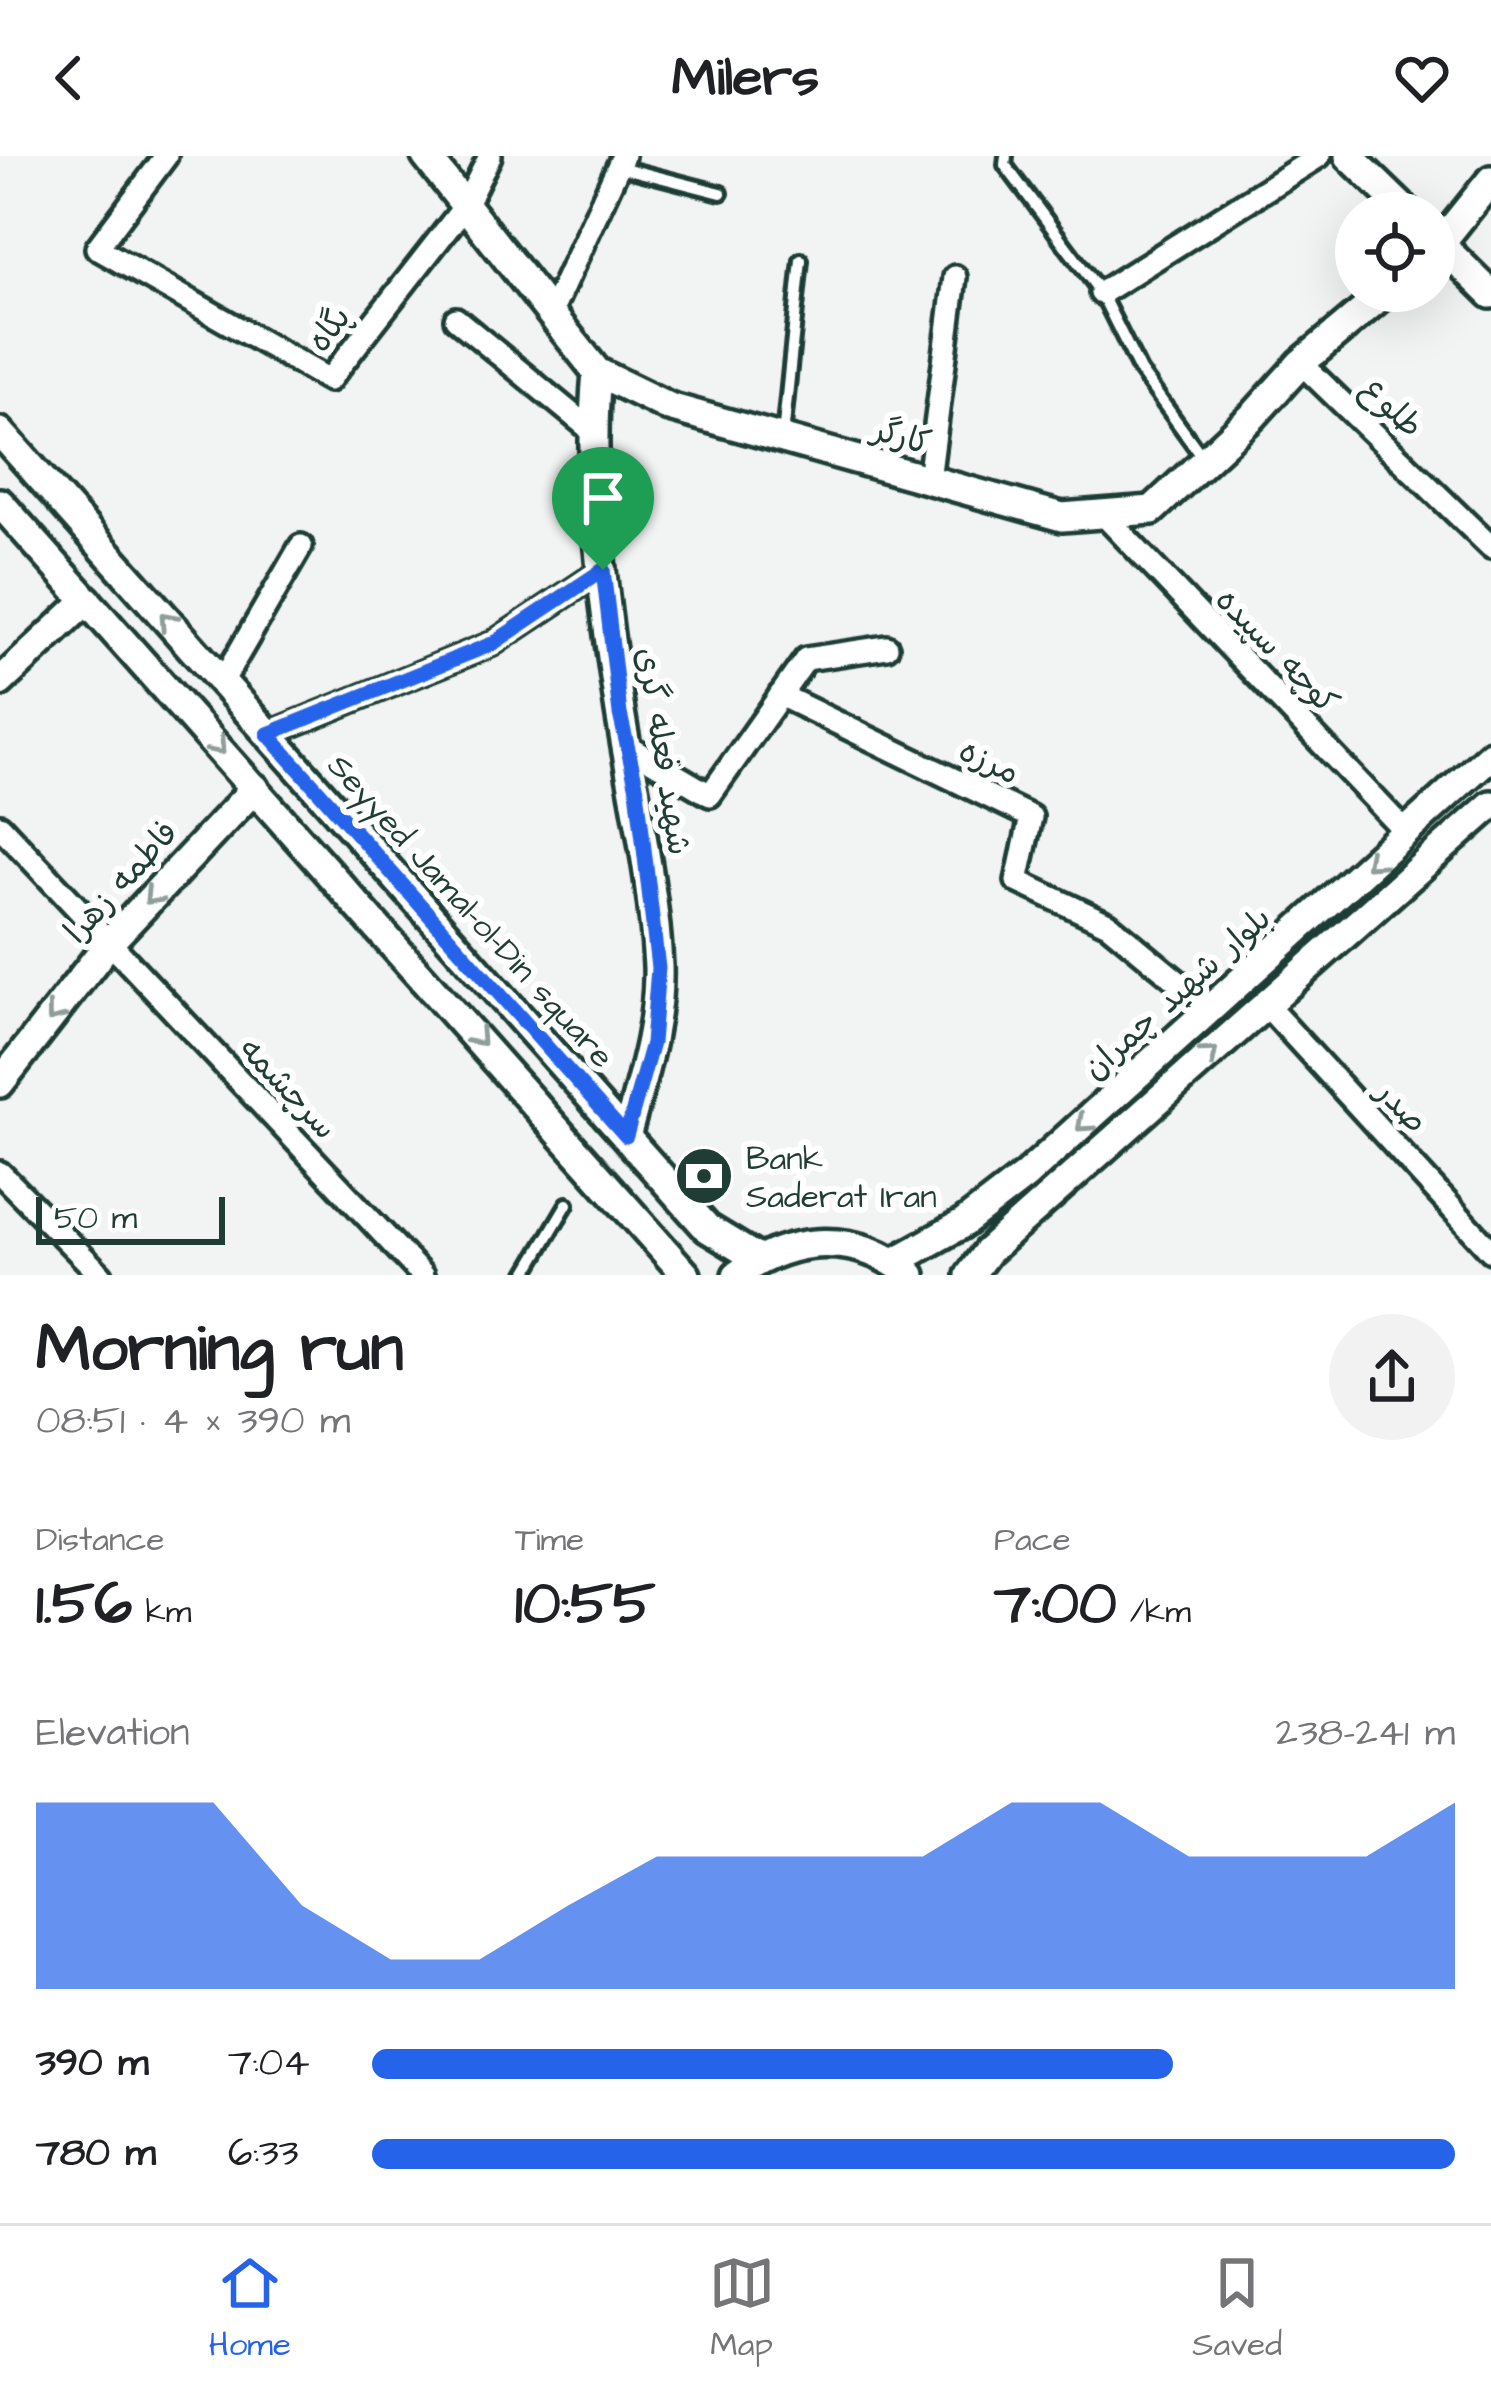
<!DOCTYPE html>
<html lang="en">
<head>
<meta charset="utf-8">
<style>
	:root { --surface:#fff; --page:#f2f2f2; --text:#202124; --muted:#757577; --line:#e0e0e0; --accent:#2563eb }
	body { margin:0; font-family:"Architects Daughter","Playpen Sans Arabic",sans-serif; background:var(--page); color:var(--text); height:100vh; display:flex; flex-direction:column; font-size:45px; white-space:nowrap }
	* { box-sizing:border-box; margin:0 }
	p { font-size:39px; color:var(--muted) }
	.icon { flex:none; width:66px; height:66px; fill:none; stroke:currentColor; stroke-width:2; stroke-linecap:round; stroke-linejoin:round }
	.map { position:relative; height:1119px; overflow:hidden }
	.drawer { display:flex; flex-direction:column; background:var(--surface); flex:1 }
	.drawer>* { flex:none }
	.controls { position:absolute; left:1335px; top:36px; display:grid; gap:24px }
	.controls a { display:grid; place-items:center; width:120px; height:120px; border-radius:50%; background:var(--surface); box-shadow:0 12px 48px #0002; font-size:60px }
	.scale { position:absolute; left:36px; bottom:30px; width:189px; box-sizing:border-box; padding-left:12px; border:6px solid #1f3d34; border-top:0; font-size:33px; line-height:42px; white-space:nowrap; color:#1f3d34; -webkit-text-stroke:9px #fff; paint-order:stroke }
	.pin { position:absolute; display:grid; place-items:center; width:102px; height:102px; color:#fff; margin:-123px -51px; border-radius:50% 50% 50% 0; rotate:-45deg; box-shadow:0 0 12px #0007 }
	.pin .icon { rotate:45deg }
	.round { display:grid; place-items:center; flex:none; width:126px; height:126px; border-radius:63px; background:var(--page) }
	.headline { display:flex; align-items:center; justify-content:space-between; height:204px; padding:0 36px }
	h1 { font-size:66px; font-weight:700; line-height:90px }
	.metrics { display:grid; grid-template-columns:repeat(3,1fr); gap:18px; height:204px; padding:12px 36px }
	.metrics div { display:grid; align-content:center }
	.metrics b { font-size:60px; font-weight:700 }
	.metrics small { font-size:33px; font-weight:400 }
	.metrics p { font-size:33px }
	.chart { height:336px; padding:24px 36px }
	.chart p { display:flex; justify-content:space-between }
	.chart svg { width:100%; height:216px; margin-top:12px; fill:var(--accent); opacity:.7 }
	ul { padding:0 36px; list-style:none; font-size:39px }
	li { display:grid; grid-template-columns:192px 144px 1fr; align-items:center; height:90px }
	li i { height:30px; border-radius:15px; background:var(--accent) }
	header { display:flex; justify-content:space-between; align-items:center; height:156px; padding:0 36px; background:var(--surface); font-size:54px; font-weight:700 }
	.tabs { display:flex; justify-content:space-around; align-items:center; height:168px; border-top:3px solid var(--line); background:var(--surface); font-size:33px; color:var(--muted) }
	.tabs a { display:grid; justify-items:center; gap:6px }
	.tabs .selected { color:var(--accent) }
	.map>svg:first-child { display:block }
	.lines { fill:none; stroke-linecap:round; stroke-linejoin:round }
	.lane-casing { stroke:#1f3d34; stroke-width:20 }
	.street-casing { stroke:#1f3d34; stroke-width:30 }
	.secondary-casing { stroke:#1f3d34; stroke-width:36 }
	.lane { stroke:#fff; stroke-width:10 }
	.street { stroke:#fff; stroke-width:21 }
	.secondary { stroke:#fff; stroke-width:27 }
	.oneway { stroke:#8f9e9a }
	.route-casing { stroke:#fff; stroke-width:24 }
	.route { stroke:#2563eb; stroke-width:15 }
	.labels { text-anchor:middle; stroke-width:12; stroke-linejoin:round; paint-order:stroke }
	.street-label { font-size:33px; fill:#1f3d34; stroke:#fff }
	.poi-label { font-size:33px; fill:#1f3d34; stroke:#fff; text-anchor:start }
</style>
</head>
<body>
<header><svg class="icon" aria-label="back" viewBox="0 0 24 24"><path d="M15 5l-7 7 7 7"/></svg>Milers<svg class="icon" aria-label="heart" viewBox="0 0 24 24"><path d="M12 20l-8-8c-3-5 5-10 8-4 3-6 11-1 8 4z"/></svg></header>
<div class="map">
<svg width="1491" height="1119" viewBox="0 0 1491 1119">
	<rect width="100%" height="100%" fill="#f2f3f3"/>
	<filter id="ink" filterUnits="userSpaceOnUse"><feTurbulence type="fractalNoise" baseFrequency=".00833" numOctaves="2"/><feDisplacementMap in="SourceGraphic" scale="24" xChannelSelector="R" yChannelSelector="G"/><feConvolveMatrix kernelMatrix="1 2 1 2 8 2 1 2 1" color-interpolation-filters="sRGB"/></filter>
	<g filter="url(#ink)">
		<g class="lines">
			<defs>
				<path id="lane" d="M1006 0 1005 9 1101 137 1140 215 1203 302
					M620 11 721 37
					M783 280 801 104
					M525 1119 567 1048"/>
				<path id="street" d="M166 0 97 92 329 224 465 50 490 0
					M1101 137 1319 0
					M550 159 623 0
					M456 163 591 274
					M1301 207 1491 391
					M929 324 955 121
					M1103 358 1406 676
					M222 526 301 390
					M780 539 1031 661 1017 725 1108 768 1211 853
					M269 578 492 488 603 414
					M628 591 710 639 806 503 887 491
					M0 670 422 1119
					M1266 849 1491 1095
					M0 1017 101 1119"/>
				<path id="secondary" d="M426 0 597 216 669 251 1062 361 1152 354 1254 259 1301 207 1387 135
					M1349 0 1408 57
					M1434 82 1491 138
					M1434 95 1491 24
					M597 216C587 327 603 445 620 555 633 639 654 724 658 810 660 868 641 925 626 981
					M0 276 707 1072 758 1103
					M0 347 686 1119
					M0 526 87 444
					M0 927 108 788 255 632
					M894 1106 964 1067 1025 1020 1491 599
					M737 1119C791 1079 857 1075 911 1119
					M970 1119 987 1096 1491 649"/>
			</defs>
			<!-- lane casing -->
			<use href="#lane" class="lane-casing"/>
			<!-- street casing -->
			<use href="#street" class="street-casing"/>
			<!-- secondary casing -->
			<use href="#secondary" class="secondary-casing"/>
			<!-- lane -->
			<use href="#lane" class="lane"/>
			<!-- street -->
			<use href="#street" class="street"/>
			<!-- secondary -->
			<use href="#secondary" class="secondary"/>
		</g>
		<!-- one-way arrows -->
		<defs><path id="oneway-chevron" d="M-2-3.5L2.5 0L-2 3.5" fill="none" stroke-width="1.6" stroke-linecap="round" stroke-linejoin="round" transform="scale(3)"/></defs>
		<g class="oneway">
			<use href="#oneway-chevron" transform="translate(167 464) rotate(-132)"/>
			<use href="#oneway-chevron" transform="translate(218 591) rotate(48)"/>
			<use href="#oneway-chevron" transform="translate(1373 706) rotate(138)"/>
			<use href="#oneway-chevron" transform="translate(152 741) rotate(133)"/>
			<use href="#oneway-chevron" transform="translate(54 858) rotate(128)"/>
			<use href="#oneway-chevron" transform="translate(478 882) rotate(48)"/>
			<use href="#oneway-chevron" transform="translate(1210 898) rotate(-41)"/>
			<use href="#oneway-chevron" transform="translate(1084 968) rotate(138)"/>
		</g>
	</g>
	<g class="lines" filter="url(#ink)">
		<defs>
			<path id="route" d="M603 414 620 558 637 633 658 812 652 887 626 980 268 578 492 488Z"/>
		</defs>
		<!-- route casing -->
		<use href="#route" class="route-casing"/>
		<!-- route -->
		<use href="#route" class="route"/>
	</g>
	<!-- icons -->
	<defs>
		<symbol id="bank-disc" viewBox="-11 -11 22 22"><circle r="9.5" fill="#1f3d34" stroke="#fff"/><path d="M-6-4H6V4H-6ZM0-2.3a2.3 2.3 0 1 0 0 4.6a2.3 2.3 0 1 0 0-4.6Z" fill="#fff"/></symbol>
	</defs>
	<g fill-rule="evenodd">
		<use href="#bank-disc" x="671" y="987" width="66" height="66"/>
	</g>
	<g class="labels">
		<!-- street labels -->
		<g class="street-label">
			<text transform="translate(328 172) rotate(-52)" y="12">پگاه</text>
			<text transform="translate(1393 250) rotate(44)" y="12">طلوع</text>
			<text transform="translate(902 279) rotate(16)" y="12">کارگر</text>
			<text transform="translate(1278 494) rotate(46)" y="12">کوچه سپیده</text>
			<text transform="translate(665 595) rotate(81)" y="12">شهید فعله گری</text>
			<text transform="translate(990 604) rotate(26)" y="12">مرزه</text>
			<text transform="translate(120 725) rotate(-48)" y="12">فاطمه زهرا</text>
			<text transform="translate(472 754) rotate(48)" y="12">Seyyed Jamal-ol-Din square</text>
			<text transform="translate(1176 836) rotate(-42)" y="12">بلوار شهید چمران</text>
			<text transform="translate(289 931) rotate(47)" y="12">سرچشمه</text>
			<text transform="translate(1403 950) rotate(47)" y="12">صدر</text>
		</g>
		<!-- poi labels -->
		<g class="poi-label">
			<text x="746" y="1013">Bank<tspan x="746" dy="38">Saderat Iran</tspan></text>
		</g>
	</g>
</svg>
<div class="controls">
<a><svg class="icon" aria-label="locate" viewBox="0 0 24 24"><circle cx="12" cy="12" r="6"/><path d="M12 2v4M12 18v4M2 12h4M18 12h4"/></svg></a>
</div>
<div class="scale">50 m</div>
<div class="pin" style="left:603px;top:414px;background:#1e9e55"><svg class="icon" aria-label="arrive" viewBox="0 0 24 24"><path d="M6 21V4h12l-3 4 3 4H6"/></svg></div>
</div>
<section class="drawer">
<div class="headline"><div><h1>Morning run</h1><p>08:51 · 4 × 390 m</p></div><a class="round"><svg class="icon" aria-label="share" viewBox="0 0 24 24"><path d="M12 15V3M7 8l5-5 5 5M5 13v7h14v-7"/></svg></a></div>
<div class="metrics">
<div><p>Distance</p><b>1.56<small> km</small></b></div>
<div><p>Time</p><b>10:55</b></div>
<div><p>Pace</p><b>7:00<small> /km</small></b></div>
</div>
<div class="chart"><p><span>Elevation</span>238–241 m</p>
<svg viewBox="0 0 160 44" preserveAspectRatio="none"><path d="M0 44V6L10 6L20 6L30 27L40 38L50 38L60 27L70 17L80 17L90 17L100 17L110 6L120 6L130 17L140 17L150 17L160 6V44z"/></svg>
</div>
<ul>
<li><b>390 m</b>7:04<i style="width:74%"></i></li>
<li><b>780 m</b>6:33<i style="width:100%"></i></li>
</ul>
</section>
<nav class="tabs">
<a class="selected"><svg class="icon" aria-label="home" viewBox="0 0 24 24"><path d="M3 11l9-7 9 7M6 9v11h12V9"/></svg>Home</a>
<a><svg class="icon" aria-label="map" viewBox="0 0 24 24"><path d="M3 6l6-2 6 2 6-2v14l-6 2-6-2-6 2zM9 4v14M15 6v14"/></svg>Map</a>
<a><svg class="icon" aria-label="saved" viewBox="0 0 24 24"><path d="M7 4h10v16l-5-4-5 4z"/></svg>Saved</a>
</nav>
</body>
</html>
